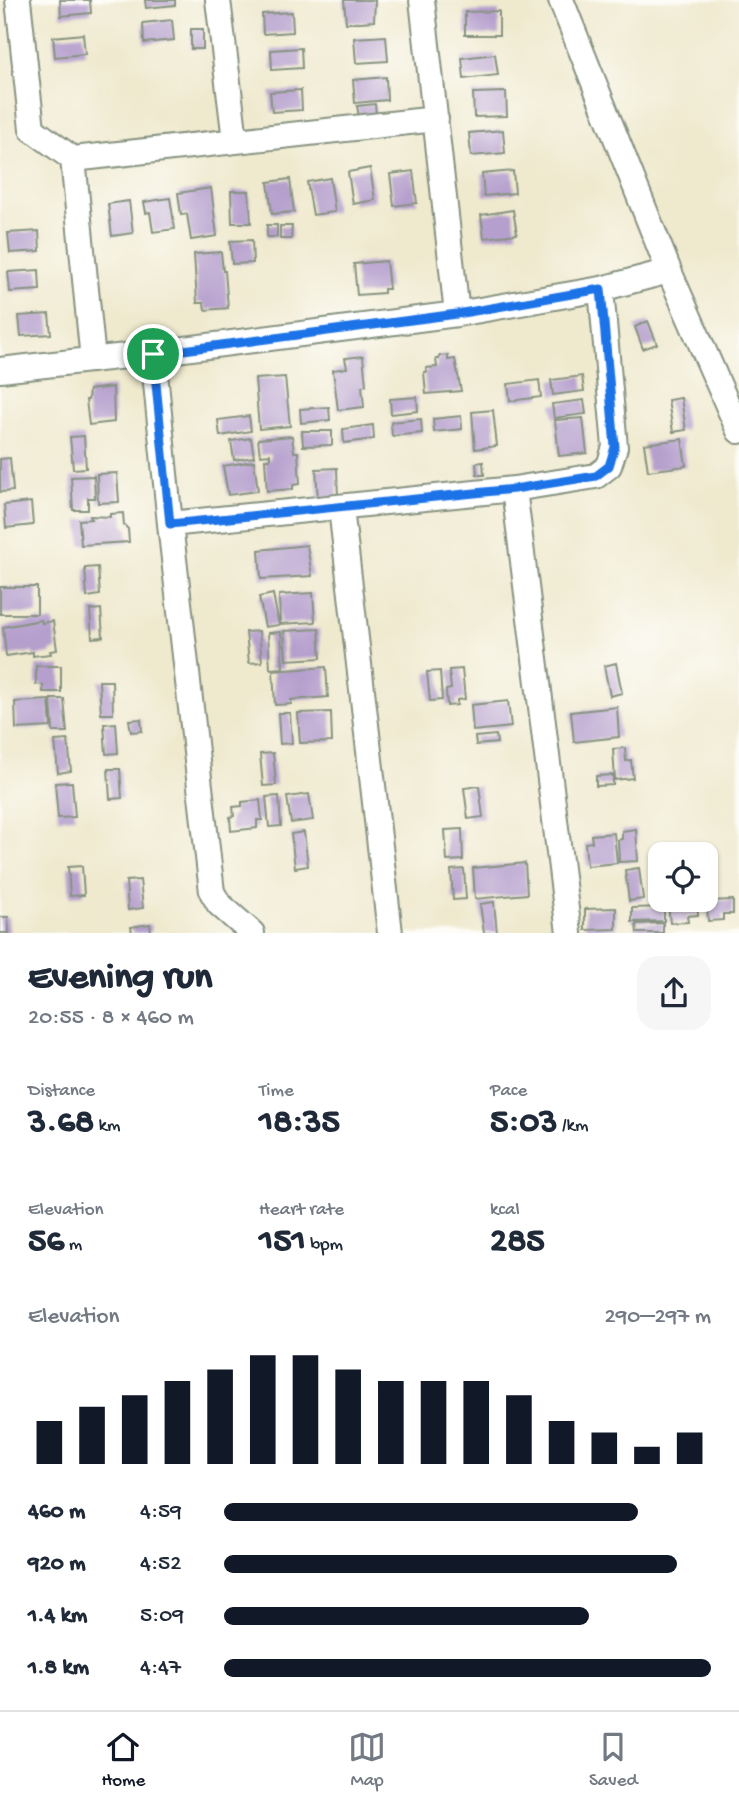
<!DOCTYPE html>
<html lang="en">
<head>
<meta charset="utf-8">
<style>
	:root { --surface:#fff; --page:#f6f6f7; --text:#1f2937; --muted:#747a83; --line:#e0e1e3; --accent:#111827 }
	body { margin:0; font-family:"Gochi Hand",sans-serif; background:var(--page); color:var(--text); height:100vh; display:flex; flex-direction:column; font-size:26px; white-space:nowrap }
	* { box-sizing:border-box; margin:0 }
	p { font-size:23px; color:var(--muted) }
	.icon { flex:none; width:38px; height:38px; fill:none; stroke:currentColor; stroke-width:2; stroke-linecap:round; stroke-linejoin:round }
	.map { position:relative; height:933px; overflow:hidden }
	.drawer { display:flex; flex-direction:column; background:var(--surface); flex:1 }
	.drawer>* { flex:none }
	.fabs { position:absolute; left:648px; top:842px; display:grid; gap:14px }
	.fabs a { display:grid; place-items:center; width:70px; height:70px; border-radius:14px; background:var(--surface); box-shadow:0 2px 5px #0004; font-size:35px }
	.pin { position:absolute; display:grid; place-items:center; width:60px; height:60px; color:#fff; margin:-30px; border:4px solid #fff; border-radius:50%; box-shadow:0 2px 7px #0007 }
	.round { display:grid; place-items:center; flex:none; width:74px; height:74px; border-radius:21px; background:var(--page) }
	.head { display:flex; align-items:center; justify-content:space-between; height:119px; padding:0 28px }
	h1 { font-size:38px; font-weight:700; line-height:52px }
	.metrics { display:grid; grid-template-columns:repeat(3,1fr); gap:10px; height:119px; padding:7px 28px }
	.metrics div { display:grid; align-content:center }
	.metrics b { font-size:35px; font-weight:700 }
	.metrics small { font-size:19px; font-weight:400 }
	.metrics p { font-size:19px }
	.chart { height:196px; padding:14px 28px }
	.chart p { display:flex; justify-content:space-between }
	.chart svg { width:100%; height:126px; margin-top:7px; stroke:var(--accent); stroke-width:6 }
	ul { padding:0 28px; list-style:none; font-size:23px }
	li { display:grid; grid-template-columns:112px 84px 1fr; align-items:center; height:52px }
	li i { height:18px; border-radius:9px; background:var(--accent) }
	.menu { display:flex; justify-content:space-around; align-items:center; height:98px; border-top:2px solid var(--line); background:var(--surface); font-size:19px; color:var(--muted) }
	.menu a { display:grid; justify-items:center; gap:4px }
	.menu .selected { color:var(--accent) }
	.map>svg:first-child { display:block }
	.building { fill:#b59fcd }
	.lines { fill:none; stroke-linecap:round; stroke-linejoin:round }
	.minor-casing { stroke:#879381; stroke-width:28 }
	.minor { stroke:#fff; stroke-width:24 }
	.route-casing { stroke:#fff; stroke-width:14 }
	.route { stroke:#1a73e8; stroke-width:9 }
</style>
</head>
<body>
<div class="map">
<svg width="739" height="933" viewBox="0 0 739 933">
	<rect width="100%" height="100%" fill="#fdfcf7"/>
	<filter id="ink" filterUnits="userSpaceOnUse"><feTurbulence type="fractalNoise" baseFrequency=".0143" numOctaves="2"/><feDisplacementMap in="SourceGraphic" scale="14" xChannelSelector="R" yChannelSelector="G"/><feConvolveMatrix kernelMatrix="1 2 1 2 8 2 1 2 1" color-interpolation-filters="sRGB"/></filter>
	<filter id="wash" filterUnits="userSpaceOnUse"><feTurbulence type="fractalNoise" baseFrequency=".00686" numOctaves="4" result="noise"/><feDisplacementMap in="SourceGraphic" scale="28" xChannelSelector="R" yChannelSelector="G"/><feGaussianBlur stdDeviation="1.57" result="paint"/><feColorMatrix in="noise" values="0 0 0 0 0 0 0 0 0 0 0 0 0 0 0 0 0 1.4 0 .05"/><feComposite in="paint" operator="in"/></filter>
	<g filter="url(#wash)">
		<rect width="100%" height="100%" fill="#efe9ce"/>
		<g id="blocks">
			<!-- building -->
			<path class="building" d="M60 0H90L91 13 61 16Z
				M145 0H175V5L146 8Z
				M344 0H375L374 21 346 23Z
				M499 11V35H465V12Z
				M292 12 293 32 263 34 262 14Z
				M172 20 174 40 144 43 143 23Z
				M191 29H203V49H191Z
				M83 34 85 54 55 57 53 37Z
				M386 36 388 61 356 63 354 38Z
				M301 48 302 68 272 70 271 50Z
				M495 54 498 75 464 79 462 58Z
				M386 77 387 100 355 103 353 80Z
				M301 90 302 110 272 112 270 92Z
				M506 92 507 116 474 117 473 93Z
				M375 104 376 114 359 117 357 106Z
				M503 130 505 153 471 156 469 133Z
				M370 168 375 200 353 204 348 172Z
				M413 171 417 203 394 206 390 174Z
				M513 171 515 193 484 196 482 174Z
				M330 178 335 212 313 215 307 182Z
				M290 179 294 212 272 214 268 182Z
				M211 188 217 236 191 240 187 214 181 215 178 193Z
				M231 191H249L251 223H232Z
				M170 198 175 229 153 232 150 212 146 213 144 202Z
				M129 201 133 233 112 236 108 204Z
				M513 210 517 234 484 238 481 215Z
				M267 225H277V237H267Z
				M280 226H292L291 239H280Z
				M39 231 40 251 10 253 8 233Z
				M252 240 253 263 232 264 230 241Z
				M221 252 223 271H225L228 308 205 310 204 303H197L194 254Z
				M386 261 389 289H384V293L357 295 354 264Z
				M39 270 40 290 10 292 8 272Z
				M49 314 51 334 21 336 19 316Z
				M648 321 657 344 643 349 635 327Z
				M448 355V360L455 359 461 391 426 394 424 372H427L426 368 437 367 436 359H439V356Z
				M363 356 366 385 362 386 364 407 338 410 333 370 347 368 345 358Z
				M582 376 584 391 553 395 551 380Z
				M285 377 290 426 259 429 255 379Z
				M539 380 541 397 510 401 508 384Z
				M113 387 114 422 89 425 86 400H88L89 390Z
				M417 397 418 411 391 414 390 399Z
				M681 398 686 430 673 432 668 400Z
				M584 400 586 414 554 418 552 404Z
				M329 407 330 420 301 423 300 409Z
				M493 410 497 446 475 449 472 412Z
				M249 416 251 431 220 436 218 420Z
				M461 416 462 429 434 432 433 419Z
				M583 418 587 453 559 456 555 420Z
				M421 419 422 433 392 436 391 422Z
				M373 425 374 439 344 443 343 429Z
				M302 431H332V445L303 446Z
				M84 436 86 468 73 469 70 437Z
				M292 436 294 452H298L300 484 293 485V489L267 491 265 459H270V454L260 455 258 439Z
				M251 438 254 457 234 460 231 441Z
				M682 439 686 466 648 471 644 444Z
				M10 458 13 491 0 492V459Z
				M254 461 258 491 228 495 223 466Z
				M483 462 484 475H477L476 463Z
				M337 468 338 499 318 501 316 469Z
				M117 473 119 502 98 503 97 474Z
				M94 476 95 498H88V510H73L71 477Z
				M31 502 33 525 6 528 4 505Z
				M123 513 124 525 128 529 129 542 81 545 79 520 91 519 90 516 110 517V514Z
				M307 545 312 576 261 579 259 550Z
				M98 567 100 595 87 597 85 568Z
				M0 587H37V614H0Z
				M313 593 315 622 280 624 279 595Z
				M273 594 279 625 265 627 259 597Z
				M101 609 103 637 92 638 90 610Z
				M41 620 42 623 53 621 57 650 50 651 51 654 33 656V652L6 656 3 627Z
				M319 629 321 658 286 660 284 631Z
				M259 631 262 662 249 663 246 632Z
				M281 632 283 668 270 669 268 633Z
				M616 663 622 693 610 696 604 666Z
				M36 666H61V692H43V685L36 684Z
				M326 667 328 697 291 700V704L275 705 273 671Z
				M462 669 465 699 457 700V705L447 706 446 690 451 689 449 670Z
				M440 671 442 700 430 701 427 672Z
				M99 681H112L113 714H101Z
				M51 699H64L67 732H53Z
				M49 700 51 727 16 729 15 702Z
				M508 701 511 727 473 731 471 705Z
				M617 707 619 737 574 742 571 712Z
				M331 712 332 742 300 743 298 713Z
				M278 713H290L292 743 280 744Z
				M141 719 142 731 131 732 129 720Z
				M116 723 118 753 106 754 104 724Z
				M496 735 497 743 476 745 475 737Z
				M68 740 71 771 58 773 55 741Z
				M625 748 626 761 631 760 633 778 615 780 613 749Z
				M273 753 276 785 263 786 260 754Z
				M108 769H120L122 798 110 799Z
				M613 775V785L596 786V776Z
				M72 782 75 817 58 818 55 783Z
				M479 786 483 817 468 819 464 788Z
				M309 794 313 820 291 823 287 797Z
				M279 796 281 826 269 827 266 797Z
				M260 800 262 820H257V828L231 831 230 817 234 816 233 807 242 806V802Z
				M462 829 463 860 447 861 445 830Z
				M636 829 638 861 619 862 618 840 622 839V831Z
				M304 832 308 866 295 868 291 834Z
				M614 833 617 863 587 866 585 843 592 842 591 835Z
				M525 863 527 894 475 899 473 868Z
				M82 866 84 895 70 896 68 867Z
				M639 868 643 899 629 901 625 870Z
				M464 869 466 899 453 900 451 870Z
				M140 880 143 908 128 910 126 881Z
				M733 900V914H723V920L708 921 707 901Z
				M494 902 497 933H484L480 904Z
				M697 903 698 915 687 916 688 922 670 923 668 905Z
				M664 907V921L632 922V908Z
				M616 908V929L585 930V909Z
				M0 917H8L9 933H0Z
				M663 923V933H637L636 924Z
				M150 924 151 933H132L131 927Z"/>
		</g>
	</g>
	<g filter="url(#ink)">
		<use href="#blocks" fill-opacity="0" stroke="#879381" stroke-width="2"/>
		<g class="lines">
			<defs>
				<path id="minor" d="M18 0 32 129 73 159 436 119
					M218 0 235 140
					M422 0 457 314
					M561 0 669 271 739 431
					M73 159 93 360
					M153 353 170 524 212 892 219 904 252 933
					M0 370 153 353 457 314 601 289 669 271
					M514 489 569 933
					M341 508 390 933
					M170 524 514 489 596 476 609 466 615 447 601 289"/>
			</defs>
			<!-- minor casing -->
			<use href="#minor" class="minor-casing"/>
			<!-- minor -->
			<use href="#minor" class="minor"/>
		</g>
	</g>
	<g class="lines" filter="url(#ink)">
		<defs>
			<path id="route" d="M601 289 615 447 609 466 596 476 514 489 170 524 153 354 457 314Z"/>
		</defs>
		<!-- route casing -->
		<use href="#route" class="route-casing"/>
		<!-- route -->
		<use href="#route" class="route"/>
	</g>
</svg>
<div class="fabs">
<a><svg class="icon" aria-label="locate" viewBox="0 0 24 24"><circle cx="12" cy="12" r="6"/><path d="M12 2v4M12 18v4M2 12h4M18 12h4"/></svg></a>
</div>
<div class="pin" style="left:153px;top:354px;background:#1e9e55"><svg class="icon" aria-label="arrive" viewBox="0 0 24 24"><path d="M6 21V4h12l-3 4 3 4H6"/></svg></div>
</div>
<section class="drawer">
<div class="head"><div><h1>Evening run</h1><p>20:55 · 8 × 460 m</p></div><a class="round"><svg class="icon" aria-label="share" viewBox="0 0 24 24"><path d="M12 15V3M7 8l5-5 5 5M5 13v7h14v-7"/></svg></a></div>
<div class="metrics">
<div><p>Distance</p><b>3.68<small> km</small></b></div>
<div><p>Time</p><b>18:35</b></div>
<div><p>Pace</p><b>5:03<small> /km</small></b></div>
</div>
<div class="metrics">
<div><p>Elevation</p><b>56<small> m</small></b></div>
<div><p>Heart rate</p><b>151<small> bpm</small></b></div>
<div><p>kcal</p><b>285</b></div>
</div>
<div class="chart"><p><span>Elevation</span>290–297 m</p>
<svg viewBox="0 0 160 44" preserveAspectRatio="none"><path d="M5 44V29M15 44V24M25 44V20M35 44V15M45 44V11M55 44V6M65 44V6M75 44V11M85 44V15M95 44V15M105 44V15M115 44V20M125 44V29M135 44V33M145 44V38M155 44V33"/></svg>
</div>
<ul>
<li><b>460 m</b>4:59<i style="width:85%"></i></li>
<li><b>920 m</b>4:52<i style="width:93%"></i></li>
<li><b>1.4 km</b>5:09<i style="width:75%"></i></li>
<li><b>1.8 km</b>4:47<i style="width:100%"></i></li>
</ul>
</section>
<nav class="menu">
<a class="selected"><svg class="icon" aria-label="home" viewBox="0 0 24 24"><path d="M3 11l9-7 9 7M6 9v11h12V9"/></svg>Home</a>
<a><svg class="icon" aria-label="map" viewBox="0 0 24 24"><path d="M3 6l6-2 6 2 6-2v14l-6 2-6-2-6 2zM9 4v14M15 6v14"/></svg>Map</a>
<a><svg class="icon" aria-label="saved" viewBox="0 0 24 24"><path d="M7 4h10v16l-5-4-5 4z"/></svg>Saved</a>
</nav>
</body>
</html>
